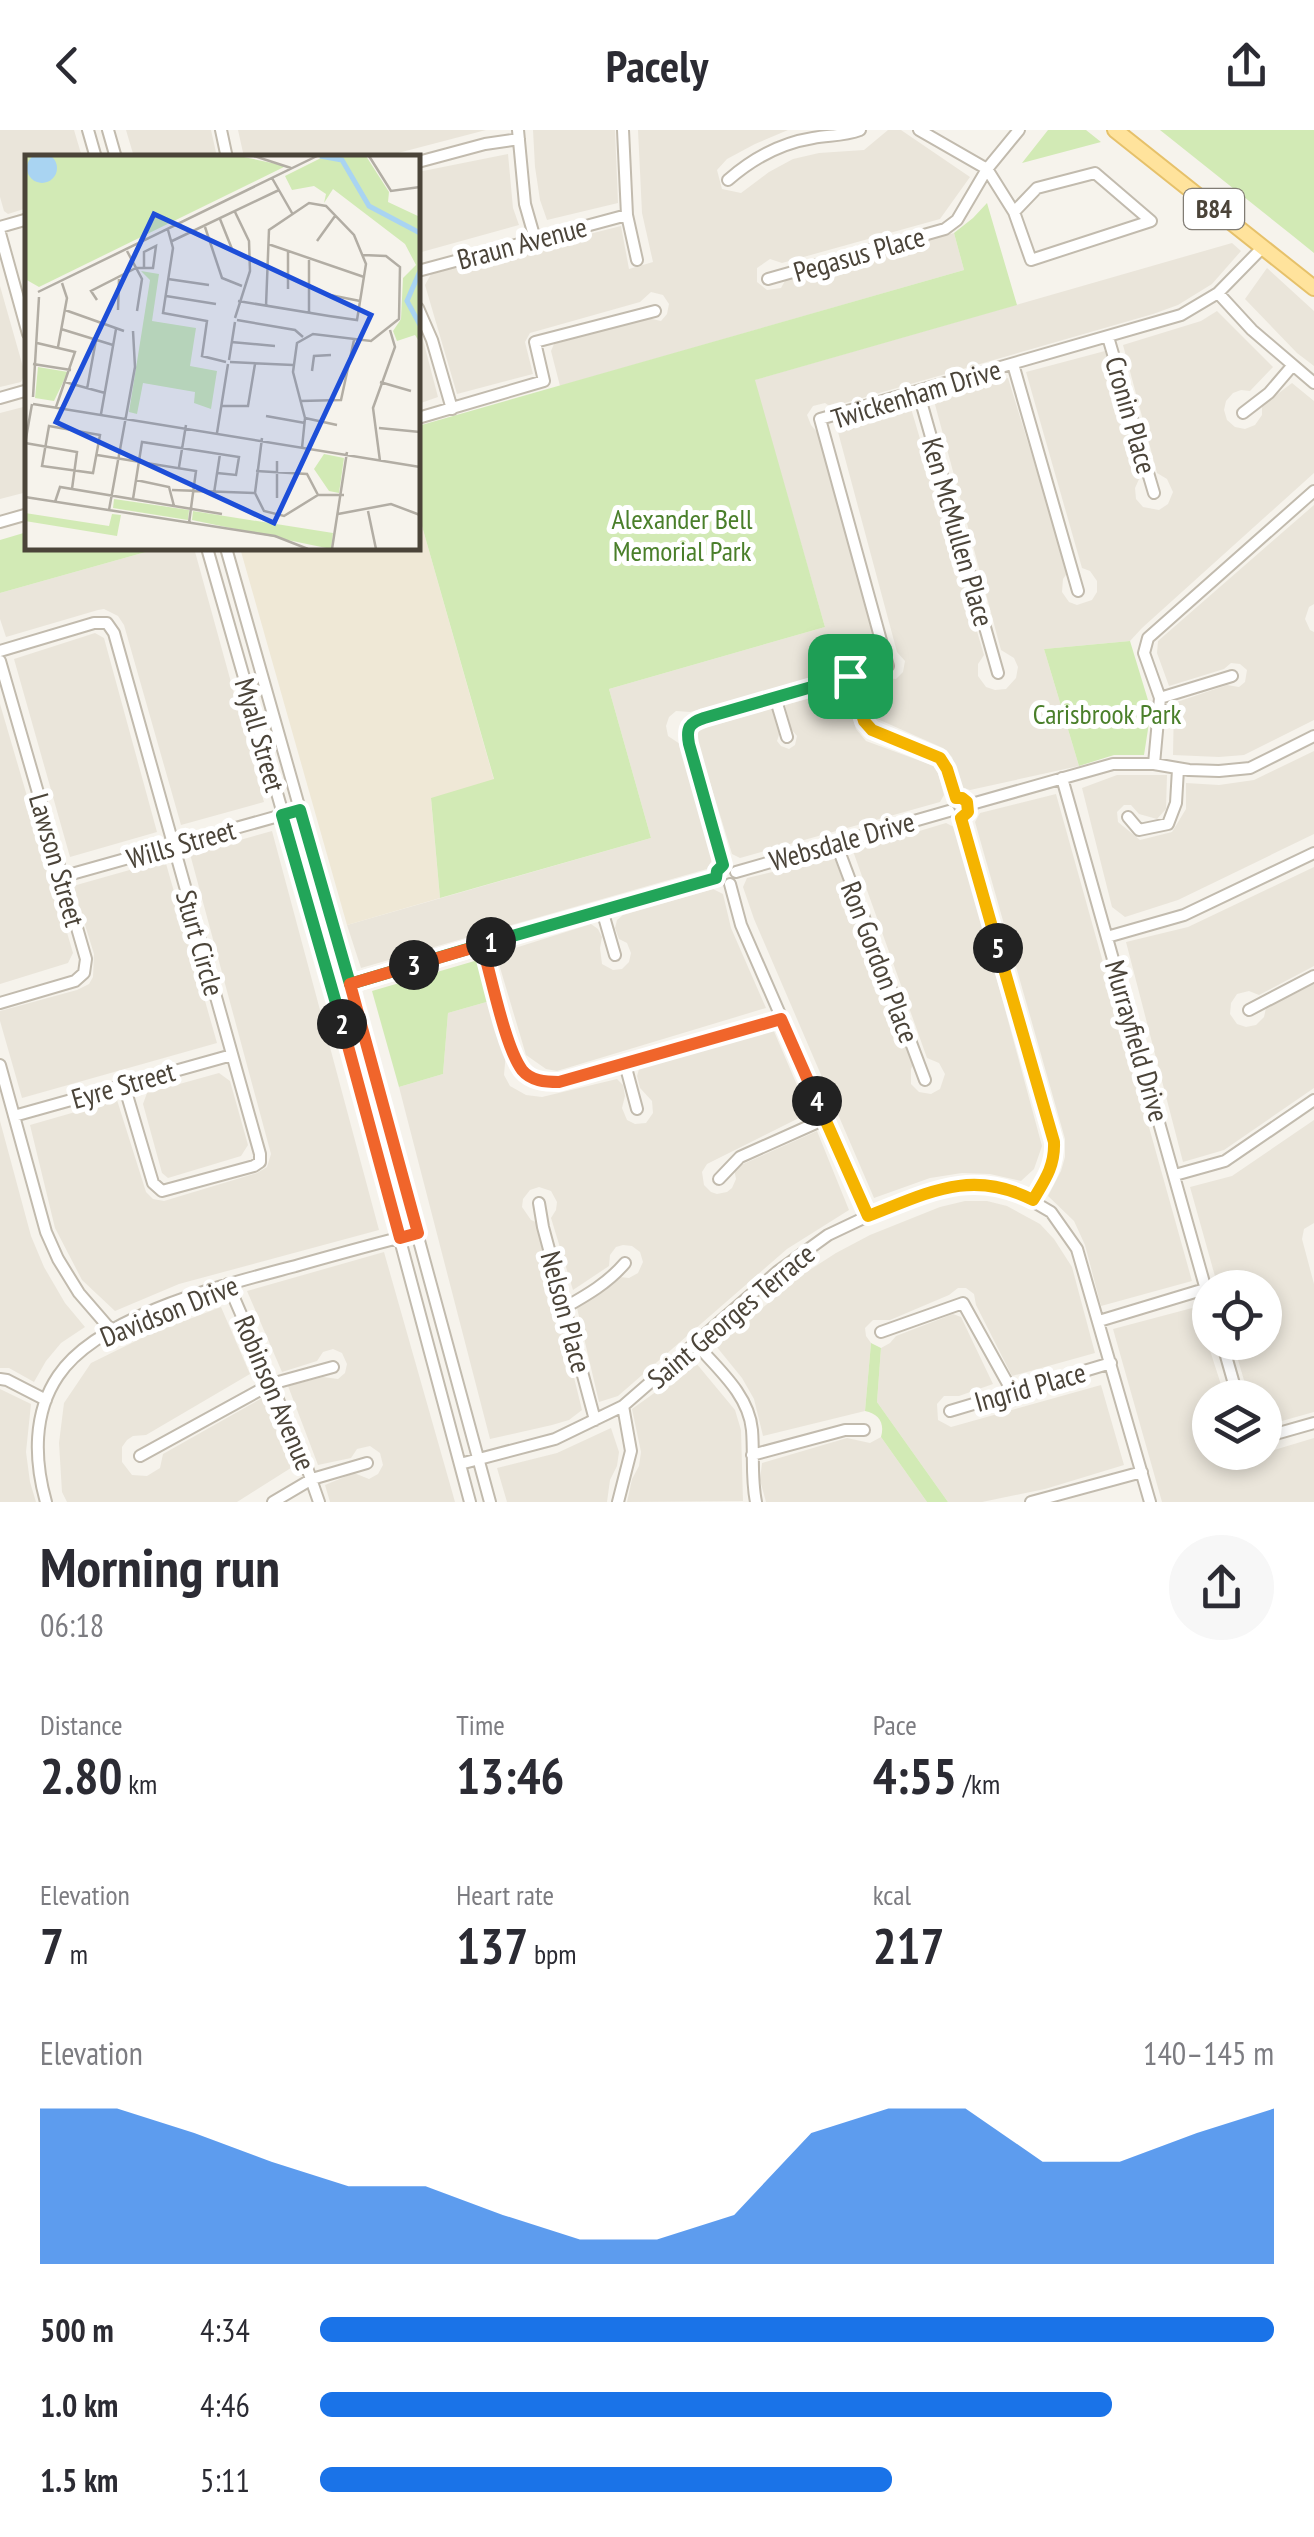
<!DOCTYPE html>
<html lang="en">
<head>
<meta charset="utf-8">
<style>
	:root { --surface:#fff; --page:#f7f7f7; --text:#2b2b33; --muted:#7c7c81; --accent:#1a73e8 }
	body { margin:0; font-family:"PT Sans Narrow",sans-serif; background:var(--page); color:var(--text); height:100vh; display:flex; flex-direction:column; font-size:38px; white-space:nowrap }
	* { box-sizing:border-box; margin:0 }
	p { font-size:32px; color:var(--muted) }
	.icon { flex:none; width:55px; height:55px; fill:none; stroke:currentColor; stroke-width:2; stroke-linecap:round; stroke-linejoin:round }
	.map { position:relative; height:1372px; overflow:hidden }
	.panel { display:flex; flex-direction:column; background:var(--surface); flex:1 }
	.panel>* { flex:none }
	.controls { position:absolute; left:1192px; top:1140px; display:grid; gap:20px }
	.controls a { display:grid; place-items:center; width:90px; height:90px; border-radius:50%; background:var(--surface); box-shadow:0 5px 15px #0003; font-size:50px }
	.pin { position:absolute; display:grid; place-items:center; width:85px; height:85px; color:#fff; margin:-42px; border-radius:20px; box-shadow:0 5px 15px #0006 }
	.km { position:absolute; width:50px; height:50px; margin:-25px; border-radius:50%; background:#222; color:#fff; font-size:28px; line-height:50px; text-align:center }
	.round { display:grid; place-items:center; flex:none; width:105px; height:105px; border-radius:52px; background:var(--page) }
	.summary { display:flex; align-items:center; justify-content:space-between; height:170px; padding:0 40px }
	h1 { font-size:55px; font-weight:700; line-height:75px }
	.metrics { display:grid; grid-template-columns:repeat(3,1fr); gap:15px; height:170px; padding:10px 40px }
	.metrics div { display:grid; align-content:center }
	.metrics b { font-size:50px; font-weight:700 }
	.metrics small { font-size:28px; font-weight:400 }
	.metrics p { font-size:28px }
	.chart { height:280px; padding:20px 40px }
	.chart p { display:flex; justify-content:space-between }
	.chart svg { width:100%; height:180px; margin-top:10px; fill:var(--accent); opacity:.7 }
	ul { padding:0 40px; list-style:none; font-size:32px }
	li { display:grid; grid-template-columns:160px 120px 1fr; align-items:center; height:75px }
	li i { height:25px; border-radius:12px; background:var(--accent) }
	header { display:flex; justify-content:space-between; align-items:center; height:130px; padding:0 40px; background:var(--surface); font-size:45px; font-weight:700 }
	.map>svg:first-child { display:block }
	.residential { fill:#eae5da }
	.education { fill:#efe8d6 }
	.green { fill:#d2eab5 }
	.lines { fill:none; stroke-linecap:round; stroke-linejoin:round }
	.minor-casing { stroke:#c2bbae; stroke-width:14 }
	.major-casing { stroke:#e6c16a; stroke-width:18 }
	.minor { stroke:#fff; stroke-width:10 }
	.major { stroke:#ffe39c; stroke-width:14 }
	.split-1-casing { stroke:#fff; stroke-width:20 }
	.split-2-casing { stroke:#fff; stroke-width:20 }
	.split-3-casing { stroke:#fff; stroke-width:20 }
	.split-4-casing { stroke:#fff; stroke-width:20 }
	.split-5-casing { stroke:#fff; stroke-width:20 }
	.split-6-casing { stroke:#fff; stroke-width:20 }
	.split-1 { stroke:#22a559; stroke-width:12 }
	.split-2 { stroke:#22a559; stroke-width:12 }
	.split-3 { stroke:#f0652b; stroke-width:12 }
	.split-4 { stroke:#f0652b; stroke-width:12 }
	.split-5 { stroke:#f5b400; stroke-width:12 }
	.split-6 { stroke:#f5b400; stroke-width:12 }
	.labels { text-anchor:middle; stroke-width:10; stroke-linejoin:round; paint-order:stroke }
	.shield { fill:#fff; stroke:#817c74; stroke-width:2.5 }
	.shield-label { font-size:25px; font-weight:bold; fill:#4b4439 }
	.street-label { font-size:28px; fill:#4b4439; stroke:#fff }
	.park-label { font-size:28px; fill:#4a7f2a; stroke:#fff }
	.inset-river { fill:none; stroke:#a9d4f2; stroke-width:5 }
	.inset-road { fill:none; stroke:#b2ada4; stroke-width:2.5 }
	.view { fill:#1d4ed8; fill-opacity:0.15; stroke:#1d4ed8; stroke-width:5 }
	.inset-edge { fill:none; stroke:#4b4439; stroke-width:5 }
</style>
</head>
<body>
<header><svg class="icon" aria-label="back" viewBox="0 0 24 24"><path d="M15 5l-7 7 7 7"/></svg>Pacely<svg class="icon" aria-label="share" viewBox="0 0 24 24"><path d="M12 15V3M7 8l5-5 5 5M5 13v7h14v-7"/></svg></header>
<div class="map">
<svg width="1314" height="1372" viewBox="0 0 1314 1372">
	<rect width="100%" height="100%" fill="#f6f3ec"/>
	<!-- residential -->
	<path class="residential" d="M0 0H74L82 27 28 28 27 78 8 84 4 81 0 67Z
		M126 0H211L217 27H134Z
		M238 0H486L379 28 244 27Z
		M533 0H615L618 73 547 90 540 70 535 37Z
		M638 0H788L755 14 727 29 717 40 722 59 741 63 769 42 793 29 819 23 864 20 888 0H901L970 47 940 89 782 133 770 129 757 138V152L767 160 781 158 786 149 954 103 964 140 560 256 551 221 554 214 643 187 661 191 667 184 669 174 663 165 651 162 640 172 530 203 525 212 533 244 457 264 425 155 431 144 621 96 629 139 653 132 642 83Z
		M508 24 513 78 519 95 418 123V42Z
		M1232 113 1241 121 1212 154 1178 175 1153 184 831 277 825 273 813 276 807 285 811 295 817 302 878 523 872 534 690 582 676 581 669 587 666 596 668 606 680 614 712 730 707 739 361 838 347 795 651 708 609 559 825 497 754 250Z
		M1267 138 1314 181V236L1297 223 1245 169Z
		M0 156 25 244 21 252 0 257Z
		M1217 181 1273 237 1250 261 1241 260 1233 263 1226 271 1224 280 1227 290 1235 297 1245 299 1255 295 1262 285V276L1292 253 1314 271V343L1142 498 1130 511 1044 519 1079 636 970 660 961 657 952 627 943 618 873 587 864 555 875 547 896 549 903 542 905 531 897 522 838 302 842 296 910 275 984 525 978 534V546L986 557 995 560 1006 559 1016 548 1018 537 1014 528 1001 520 933 267 1008 248 1068 442 1063 449 1062 462 1069 472 1077 475 1092 470 1097 462V451L1090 441 1082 438 1026 242 1105 221 1140 347 1135 358 1136 369 1143 377 1159 380 1168 374 1173 362 1167 349 1157 343 1123 215 1201 191Z
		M418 203 423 210 438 267 418 274Z
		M27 276V362L0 369V283Z
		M1314 375V474L1309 477 1305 489 1310 500 1314 502V590L1244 625 1219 627 1173 625 1174 573 1227 555 1239 557 1245 552 1247 540 1240 534 1231 533 1224 539 1169 556 1157 523 1158 511Z
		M160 418H194L264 672 181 695 124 495 118 486 104 479 98 480 6 507 0 489V463Z
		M95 503 104 508 157 702 70 727 14 529Z
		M838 561 846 567 856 599 866 611 934 636 938 643 944 665 940 672 740 728 732 724 696 607 699 600 772 578 780 602 777 611 781 616 789 619 795 615 797 606 791 599 785 575Z
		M0 574 73 823 68 833 0 854Z
		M1314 621V704L1178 770 1125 787 1112 777 1082 658 1117 645H1167L1166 679 1157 689 1139 684 1131 675H1124L1117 682 1118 692 1140 710 1172 702 1186 679V653L1219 655 1254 650Z
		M1056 664 1192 1151 1101 1176 1085 1115 1074 1091 1048 1066 1061 1041 1065 1027V1009L975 692 980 683Z
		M946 693 956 698 1042 1016 1034 1039 1021 1051 990 1044 962 1043 930 1048 874 1068 754 789 743 757 747 748 834 727 913 935 911 939V954L919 962 931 964 940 959 945 944 939 933 927 928 853 721Z
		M272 701 379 1100 179 1154 115 1181 82 1150 55 1098 30 995 117 970 146 1062 153 1069 164 1071 257 1043 267 1037 271 1024 190 724Z
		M165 730 217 913 22 968 0 891V881L77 860 89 854 93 847 94 824 73 756Z
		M1314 737V836L1259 865 1249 861 1237 864 1231 873 1230 884 1237 894 1246 897 1256 895 1264 887 1266 878 1314 854V958L1224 1020 1183 1032 1126 812 1188 797Z
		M713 759 723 764 731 798 766 878 557 941 546 939 526 925 496 824 591 794 598 799 602 807 600 818 602 834 613 840 622 839 629 832 631 823 627 813 619 809 615 798 617 790 623 785Z
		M490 871 506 922 504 945 510 956 526 965 542 967 617 949 623 955 625 966 622 978 627 990 635 994 646 993 653 983 652 971 640 958 637 946 639 939 773 899 809 983 707 1034 702 1042 704 1055 711 1062 717 1064 727 1062 732 1058 736 1049 734 1038 817 1001 849 1080 787 1119 618 1266 599 1272 577 1178 620 1147 629 1148 638 1143 643 1132 640 1122 632 1116 623 1115 616 1117 610 1125 609 1136 573 1160 551 1088 556 1080 557 1072 551 1061 539 1057 530 1060 523 1069 522 1077 531 1090 536 1092 582 1280 569 1290 552 1295 490 1309 399 957 443 944 448 883Z
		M219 943 230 951 248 1015 241 1026 168 1048 162 1043 143 974 147 963Z
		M1314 990V1093L1304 1099 1302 1109 1314 1154V1282L1267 1295 1265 1268 1249 1267 1233 1213 1265 1212V1158L1218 1157 1190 1057 1232 1046Z
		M0 991 31 1106 44 1137 65 1173 85 1197 61 1213 46 1231 34 1252 9 1238H0Z
		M965 1071H987L1007 1076 1040 1094 1054 1109 1072 1137 1095 1223 1012 1246 976 1175 974 1164 966 1158H958L949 1165 890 1190H873L865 1198 866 1206 871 1213 865 1281 763 1306 754 1269 742 1248 716 1216 805 1143 836 1123 870 1105 940 1077Z
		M384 1122 455 1372H330L325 1355 354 1343 369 1349 378 1344 383 1335 380 1323 370 1316 357 1319 351 1328 318 1335 288 1256 323 1247 338 1249 345 1243 347 1234 342 1223 333 1219 323 1222 317 1231 282 1242 247 1161Z
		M221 1177 250 1244 146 1305 133 1306 127 1310 122 1317V1332L132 1345 147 1346 160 1338 163 1324 262 1268 294 1336 237 1372H67L62 1362 59 1313 64 1273 91 1233 150 1204Z
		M1196 1177 1225 1267 1210 1268V1322L1244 1323 1254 1326 1314 1308V1372H1162L1113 1199Z
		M953 1184 961 1187 993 1254 959 1266H944L937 1274 938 1290 951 1297 1101 1255 1124 1335 1045 1359 982 1372H948L877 1272 881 1218 890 1213 896 1206Z
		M696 1233 735 1280 741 1300 743 1371 627 1372 632 1349 639 1336 641 1322 632 1279Z
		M0 1259 31 1274 26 1322 30 1352 36 1372H0Z
		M611 1298 619 1322 617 1336 610 1350 607 1372H507L497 1338 557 1323Z
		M881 1307 927 1372H766L760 1350 762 1333 847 1308 870 1313Z"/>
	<!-- education -->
	<path class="education" d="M418 382 494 650 431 669 440 768 347 795 240 418H418Z"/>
	<!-- green -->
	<path class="green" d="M1048 0H1086L1101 12 1022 33Z
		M1160 0H1314V123L1293 106Z
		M987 73 1017 175 755 250 825 497 609 559 651 708 440 768 431 668 494 649 418 382V296L964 140 954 103 973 88Z
		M27 402 28 418H160L0 463V410Z
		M1130 511 1151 580 1144 625H1114L1079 636 1044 519Z
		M478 830 490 871 448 883 443 944 399 957 372 861Z
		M871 1213 881 1218 877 1272 948 1372H927L881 1307C885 1293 879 1284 865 1281Z"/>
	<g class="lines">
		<defs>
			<path id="minor" d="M88 0 96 28
				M108 0 116 28
				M221 0 227 28
				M518 0 525 74 535 109
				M623 0 627 85 637 130
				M919 0 987 39 1014 82 1031 130 1151 91 1095 43 1037 58 1014 82
				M418 32 485 14 519 9
				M728 50C752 29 781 13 813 8 830 5 844 6 860 0
				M0 97 28 89
				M0 103 28 204
				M418 141 627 85
				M768 149 945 99 957 90 987 39 1019 0
				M1218 163 1252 200 1314 253
				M418 178 432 210 452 279
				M1108 207 1154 363
				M1013 234 1078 461
				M918 261 998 543
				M0 268 28 260
				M1243 283 1269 263 1293 235
				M418 288 544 251 535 212 655 181
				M0 392 28 384
				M207 418 333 859 470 1372
				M226 418 349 853 490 1372
				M0 521 94 493H107L114 503 260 1024V1032L254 1036 162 1061 153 1053 124 955
				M0 531 86 829 84 843 75 851 0 873
				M851 546 864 591 872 600 940 628 947 639 956 668
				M775 567 787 607
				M1160 568 1232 546
				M1154 634 1160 568 1144 523 1148 508 1314 361
				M1062 648 1210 1174
				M968 675 1113 634H1154L1189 640 1219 641 1250 638 1314 606
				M1128 687 1139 700 1168 694 1176 673 1178 639
				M961 688 1054 1012 1051 1040 1033 1070
				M836 713 925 950
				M723 735 689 614C686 599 689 593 703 588L888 536 820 289 1181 185 1218 163 1263 117
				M736 742 949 681
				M61 747 300 680
				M730 754 741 795 868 1086
				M602 780 615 825
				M1107 807 1184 785 1314 723
				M482 815C491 845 505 917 522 940 531 951 546 952 559 952L781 889
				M333 859 717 748
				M1249 880 1314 846
				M625 934 637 979
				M0 935 46 1102 58 1129 79 1163 111 1200
				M14 986 232 925
				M1175 1045 1225 1031 1314 970
				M719 1049 740 1027 825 989
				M539 1073 543 1097 595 1290
				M228 1154 305 1332 319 1372
				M564 1178C587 1165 608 1153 625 1133
				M1099 1191 1205 1159
				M881 1202 963 1173 1012 1261
				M1222 1212 1238 1268
				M696 1214C718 1239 749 1265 752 1300 754 1325 751 1348 756 1372
				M0 1249 7 1250 46 1270
				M950 1281 1111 1233
				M1265 1307 1314 1293
				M752 1325 845 1300H864
				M140 1326 271 1254 333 1237
				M460 1334 555 1309 623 1276 777 1142 828 1105 868 1086 935 1060 963 1055 989 1054 1015 1061 1051 1082 1077 1119 1150 1372
				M46 1372C34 1330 33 1283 58 1246 99 1184 229 1154 299 1135 338 1124 378 1113 418 1103
				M273 1372 312 1349 367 1333
				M618 1372 631 1321 623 1276
				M1031 1372 1142 1342"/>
			<path id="major" d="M1115 0 1314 158"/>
		</defs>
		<!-- minor casing -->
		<use href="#minor" class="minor-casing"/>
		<!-- major casing -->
		<use href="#major" class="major-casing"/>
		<!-- minor -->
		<use href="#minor" class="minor"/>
		<!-- major -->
		<use href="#major" class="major"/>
	</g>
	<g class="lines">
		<defs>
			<path id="split-1" d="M491 812 716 748 717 741 723 735 689 614C686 598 689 593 704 588L850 546"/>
			<path id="split-2" d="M342 894 282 685 300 680 350 854 491 812"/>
			<path id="split-3" d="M342 894 400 1108 418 1103 350 854 414 835"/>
			<path id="split-4" d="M414 835 482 815C491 845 505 917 522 940 531 951 545 952 559 952L781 889 817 971"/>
			<path id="split-5" d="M817 971 868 1086C928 1063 971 1038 1033 1070 1045 1050 1055 1036 1054 1012L998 818"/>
			<path id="split-6" d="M850 546 864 591 872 600 940 628 947 639 956 668H962L967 672 968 682 961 688 998 818"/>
		</defs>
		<!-- split-1 casing -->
		<use href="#split-1" class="split-1-casing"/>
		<!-- split-2 casing -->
		<use href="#split-2" class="split-2-casing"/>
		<!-- split-3 casing -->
		<use href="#split-3" class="split-3-casing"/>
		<!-- split-4 casing -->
		<use href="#split-4" class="split-4-casing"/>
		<!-- split-5 casing -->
		<use href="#split-5" class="split-5-casing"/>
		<!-- split-6 casing -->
		<use href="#split-6" class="split-6-casing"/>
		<!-- split-1 -->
		<use href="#split-1" class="split-1"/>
		<!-- split-2 -->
		<use href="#split-2" class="split-2"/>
		<!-- split-3 -->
		<use href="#split-3" class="split-3"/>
		<!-- split-4 -->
		<use href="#split-4" class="split-4"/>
		<!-- split-5 -->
		<use href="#split-5" class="split-5"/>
		<!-- split-6 -->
		<use href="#split-6" class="split-6"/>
	</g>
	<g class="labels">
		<!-- shield labels -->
		<rect class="shield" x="1184" y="59" width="60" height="40" rx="8"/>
		<g class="shield-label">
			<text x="1214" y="88">B84</text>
		</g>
		<!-- street labels -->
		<g class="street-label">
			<text transform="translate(522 113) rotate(-15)" y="10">Braun Avenue</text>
			<text transform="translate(859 124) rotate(-16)" y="10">Pegasus Place</text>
			<text transform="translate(916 264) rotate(-17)" y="10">Twickenham Drive</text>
			<text transform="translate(1131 285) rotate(74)" y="10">Cronin Place</text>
			<text transform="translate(958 402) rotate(74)" y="10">Ken McMullen Place</text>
			<text transform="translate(260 605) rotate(74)" y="10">Myall Street</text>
			<text transform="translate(842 711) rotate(-16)" y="10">Websdale Drive</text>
			<text transform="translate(181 714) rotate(-16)" y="10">Wills Street</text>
			<text transform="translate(57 730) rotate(74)" y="10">Lawson Street</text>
			<text transform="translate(200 813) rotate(74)" y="10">Sturt Circle</text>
			<text transform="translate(880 832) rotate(69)" y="10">Ron Gordon Place</text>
			<text transform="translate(1137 911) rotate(74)" y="10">Murrayfield Drive</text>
			<text transform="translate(123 955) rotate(-16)" y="10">Eyre Street</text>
			<text transform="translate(169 1181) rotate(-22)" y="10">Davidson Drive</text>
			<text transform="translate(566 1182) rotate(75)" y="10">Nelson Place</text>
			<text transform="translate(731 1186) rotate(-40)" y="10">Saint Georges Terrace</text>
			<text transform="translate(1030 1257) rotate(-16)" y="10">Ingrid Place</text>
			<text transform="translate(275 1263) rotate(67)" y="10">Robinson Avenue</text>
		</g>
		<!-- park labels -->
		<g class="park-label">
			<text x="682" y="399">Alexander Bell<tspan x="682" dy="32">Memorial Park</tspan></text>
			<text x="1107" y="594">Carisbrook Park</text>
		</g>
	</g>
	<!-- overview -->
	<g transform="translate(25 25)">
		<rect width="395" height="395" fill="#f6f3ec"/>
		<path d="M0 1H214L261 11 14 132 0 124ZM300 1H341L364 37 363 47 395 62V188L390 180 372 186 368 176 376 164 378 123 391 110 380 89 308 34 299 48 301 39 289 31 267 35 260 21ZM116 116 134 119 127 166 171 173 165 211 192 216 186 254 169 248 170 237 118 228 112 259 104 257 125 125ZM13 212 43 217 29 246 10 243ZM299 299 319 303 314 338 304 336 289 314ZM89 344 164 355 163 365 88 353ZM168 356 308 378 306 394 167 365ZM0 358 84 371 87 359 96 360 92 381 0 366Z" fill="#d2eab5"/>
		<path d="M2 13a15 15 0 1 1 30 0a15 15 0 1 1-30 0Z" fill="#a9d4f2"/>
		<path class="inset-river" d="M295 1 317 5 344 51 395 78M395 116 382 146 395 170"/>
		<path class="inset-road" d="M229 1 266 13M344 1 366 36 395 32M247 23 267 58M195 64 207 94M180 72 197 123 217 131M143 75 148 93 138 158 182 166 177 201 201 207M147 86 254 35M292 86 310 61M243 89 339 122M102 96 117 124 112 156M263 96V134M284 103V158M143 124 184 130M13 137 292 1M305 140 335 146M141 141 191 149M72 145 66 136 111 113H128L131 91 119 97V112M213 146 304 161 332 165 341 109 329 80 301 51 284 48 244 75 241 151M40 155 99 176M93 155 94 124M210 163 225 116 224 86 210 57M212 165 270 175 278 182M36 174 88 190M206 187 250 191M12 188 50 197 31 252M33 192 42 143 37 128M204 205 210 167M205 207 268 210M8 209 46 215M287 216 289 201 306 200M40 227 80 238M355 227 386 236M62 234 71 185M8 242 14 142M275 246 316 245 329 185M8 249 395 312M196 251H223L230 209M76 259 91 174M241 261 280 268M280 263 312 270M24 271 75 280 68 318 17 311ZM354 273 395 277M192 278 203 209M237 283 230 338 239 356 259 361 293 340H319M0 288 52 297 47 334M0 289 7 249M277 293 280 263 268 217 272 188 288 179 346 186 374 164 375 112 361 101 338 100M72 300 171 316 164 368M355 306 348 253 370 192 365 175M154 312 161 270M231 316 282 319 293 340M111 325 144 332 149 351M147 335 229 338M189 338 195 299M0 342 250 381 283 394M252 343V306M108 344 117 287 214 302 211 320 192 318M30 347 35 332 197 359M84 355 110 212 108 176M343 356 351 394M313 359 366 349 395 360M307 394 322 297"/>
		<path class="view" d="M129 59 346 160 249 368 31 267Z"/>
		<rect width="395" height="395" class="inset-edge"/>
	</g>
</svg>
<div class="controls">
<a><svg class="icon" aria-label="locate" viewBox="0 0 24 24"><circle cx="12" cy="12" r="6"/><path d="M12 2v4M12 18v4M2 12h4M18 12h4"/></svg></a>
<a><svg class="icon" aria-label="layers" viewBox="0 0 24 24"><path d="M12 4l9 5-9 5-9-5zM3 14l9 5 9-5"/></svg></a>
</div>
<div class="pin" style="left:850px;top:546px;background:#1e9e55"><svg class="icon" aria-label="arrive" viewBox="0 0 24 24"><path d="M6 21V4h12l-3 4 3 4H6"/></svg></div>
<b class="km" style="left:491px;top:812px">1</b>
<b class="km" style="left:342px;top:894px">2</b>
<b class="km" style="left:414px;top:835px">3</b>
<b class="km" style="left:817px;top:971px">4</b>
<b class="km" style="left:998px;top:818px">5</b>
</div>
<section class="panel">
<div class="summary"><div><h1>Morning run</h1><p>06:18</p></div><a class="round"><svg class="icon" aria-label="share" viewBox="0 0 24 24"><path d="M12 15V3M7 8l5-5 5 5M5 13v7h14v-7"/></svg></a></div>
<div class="metrics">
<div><p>Distance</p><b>2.80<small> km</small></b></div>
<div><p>Time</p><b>13:46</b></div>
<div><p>Pace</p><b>4:55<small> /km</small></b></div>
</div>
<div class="metrics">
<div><p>Elevation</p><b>7<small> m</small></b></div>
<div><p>Heart rate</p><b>137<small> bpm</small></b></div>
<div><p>kcal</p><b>217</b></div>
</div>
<div class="chart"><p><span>Elevation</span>140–145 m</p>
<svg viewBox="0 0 160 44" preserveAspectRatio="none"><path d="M0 44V6L10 6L20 12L30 19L40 25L50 25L60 32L70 38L80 38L90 32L100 12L110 6L120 6L130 19L140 19L150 12L160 6V44z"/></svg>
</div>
<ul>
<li><b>500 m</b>4:34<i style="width:100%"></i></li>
<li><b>1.0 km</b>4:46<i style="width:83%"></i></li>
<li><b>1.5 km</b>5:11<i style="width:60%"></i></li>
</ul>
</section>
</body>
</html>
